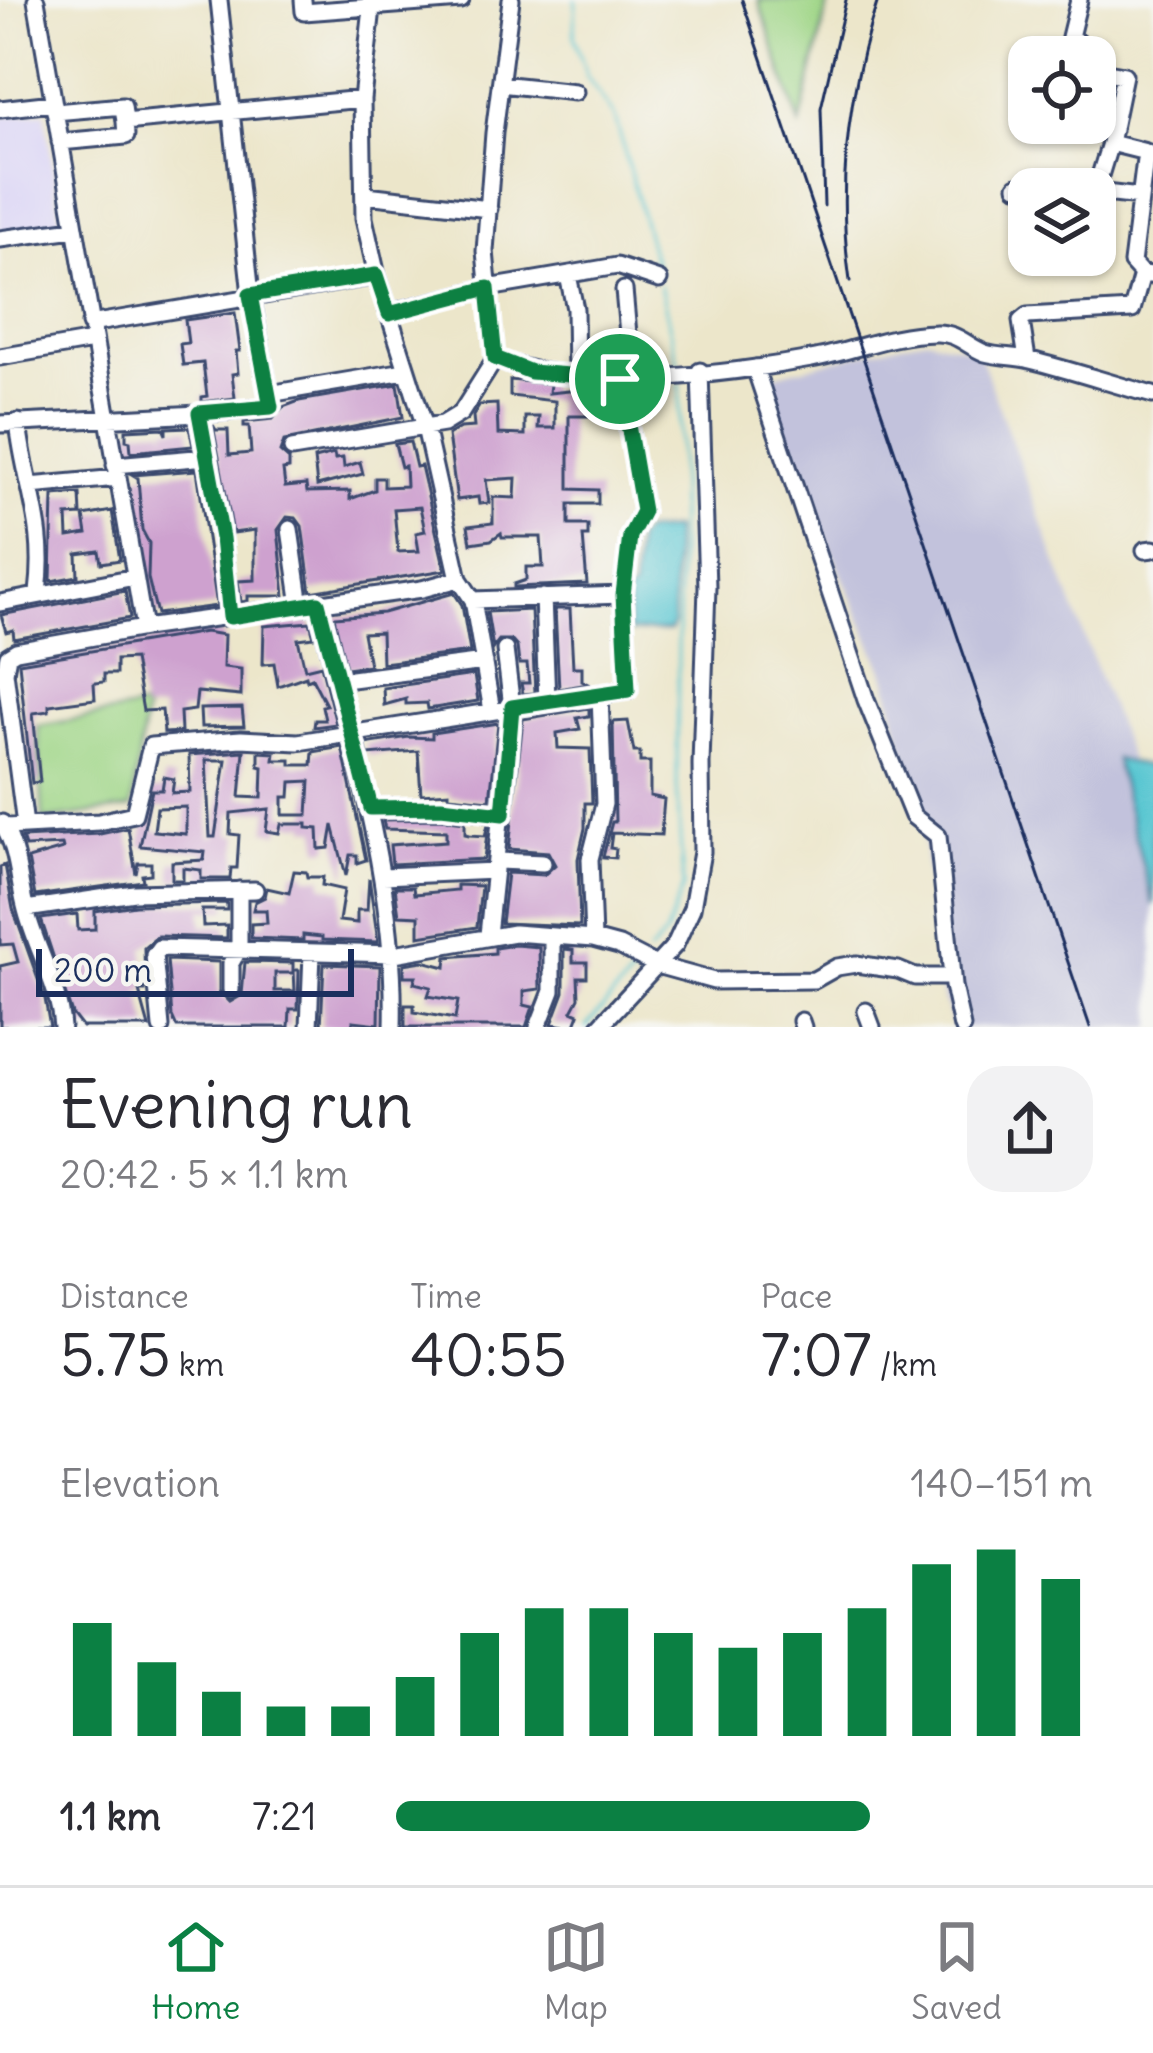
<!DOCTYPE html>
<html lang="en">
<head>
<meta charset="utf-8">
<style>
	:root { --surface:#fff; --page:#f2f2f3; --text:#2b2b33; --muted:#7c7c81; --line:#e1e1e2; --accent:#0b8043 }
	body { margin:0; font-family:Delius,sans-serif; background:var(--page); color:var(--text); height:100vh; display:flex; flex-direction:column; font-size:45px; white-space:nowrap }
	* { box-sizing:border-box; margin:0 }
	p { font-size:39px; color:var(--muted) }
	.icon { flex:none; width:66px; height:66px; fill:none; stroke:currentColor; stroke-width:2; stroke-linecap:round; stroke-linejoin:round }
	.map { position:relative; height:1027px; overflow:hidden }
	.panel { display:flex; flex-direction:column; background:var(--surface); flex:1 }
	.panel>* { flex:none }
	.tools { position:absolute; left:1008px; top:36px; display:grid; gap:24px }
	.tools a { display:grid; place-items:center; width:108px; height:108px; border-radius:24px; background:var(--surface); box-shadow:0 3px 9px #0004; font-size:60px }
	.scale { position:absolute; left:36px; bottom:30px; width:318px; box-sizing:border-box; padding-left:12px; border:6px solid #1b2f5e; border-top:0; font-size:33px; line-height:42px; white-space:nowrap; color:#1b2f5e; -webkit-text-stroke:9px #f6f6f2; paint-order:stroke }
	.pin { position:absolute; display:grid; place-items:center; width:102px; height:102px; color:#fff; margin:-51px; border:6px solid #fff; border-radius:50%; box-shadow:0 3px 12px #0007 }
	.round { display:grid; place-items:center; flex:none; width:126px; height:126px; border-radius:36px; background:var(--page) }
	.overview { display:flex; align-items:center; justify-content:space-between; height:204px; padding:0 60px }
	h1 { font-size:66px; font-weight:600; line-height:90px }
	.metrics { display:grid; grid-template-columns:repeat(3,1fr); gap:18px; height:204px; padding:12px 60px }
	.metrics div { display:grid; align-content:center }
	.metrics b { font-size:60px; font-weight:600 }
	.metrics small { font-size:33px; font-weight:400 }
	.metrics p { font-size:33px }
	.chart { height:336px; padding:24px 60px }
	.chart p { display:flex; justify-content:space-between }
	.chart svg { width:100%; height:216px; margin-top:12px; stroke:var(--accent); stroke-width:6 }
	ul { padding:0 60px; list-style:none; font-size:39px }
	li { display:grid; grid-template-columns:192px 144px 1fr; align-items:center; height:90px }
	li i { height:30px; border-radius:15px; background:var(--accent) }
	.dock { display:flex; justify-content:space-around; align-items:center; height:168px; border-top:3px solid var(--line); background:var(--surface); font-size:33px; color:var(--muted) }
	.dock a { display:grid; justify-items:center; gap:6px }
	.dock .active { color:var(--accent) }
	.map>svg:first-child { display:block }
	.built { fill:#dcd6f6 }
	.industrial { fill:#c2c2dc }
	.green { fill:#a0d688; stroke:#5e8273; stroke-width:3 }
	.water { fill:#59c6d1; stroke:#3a7a98; stroke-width:3 }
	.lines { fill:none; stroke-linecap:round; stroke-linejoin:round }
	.stream { stroke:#59c6d1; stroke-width:3 }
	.building { fill:#cea1cf; fill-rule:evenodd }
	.minor-casing { stroke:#3a4a6e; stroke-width:21 }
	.minor { stroke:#fff; stroke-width:15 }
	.rail { stroke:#1b2f5e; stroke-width:3 }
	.route-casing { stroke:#fff; stroke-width:24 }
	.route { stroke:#0b8043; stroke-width:15 }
</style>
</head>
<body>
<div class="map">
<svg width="1153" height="1027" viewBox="0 0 1153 1027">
	<rect width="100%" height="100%" fill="#f6f6f2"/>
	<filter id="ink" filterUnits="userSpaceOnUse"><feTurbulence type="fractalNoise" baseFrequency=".00833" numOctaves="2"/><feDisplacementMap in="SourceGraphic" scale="24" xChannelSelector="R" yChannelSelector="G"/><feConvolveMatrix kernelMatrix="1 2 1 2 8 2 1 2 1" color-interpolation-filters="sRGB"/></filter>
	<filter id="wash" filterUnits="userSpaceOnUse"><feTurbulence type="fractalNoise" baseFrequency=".004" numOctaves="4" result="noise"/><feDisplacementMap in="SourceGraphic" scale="48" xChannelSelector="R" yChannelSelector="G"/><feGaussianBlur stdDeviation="2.7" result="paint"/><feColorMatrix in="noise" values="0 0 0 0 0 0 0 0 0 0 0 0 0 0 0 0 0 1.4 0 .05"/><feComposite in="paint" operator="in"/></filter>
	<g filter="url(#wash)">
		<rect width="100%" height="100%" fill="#ece6ca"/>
		<!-- built -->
		<path class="built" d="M45 112 61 226 0 234V117Z"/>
		<!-- industrial -->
		<path class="industrial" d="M926 338 978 351 1153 821V1027H952L937 978 922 825 886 677 767 401 774 375Z"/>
		<!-- green -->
		<path class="green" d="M758 0H829L800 125Z
			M146 707 131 808 43 820 38 726Z"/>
		<!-- water -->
		<path class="water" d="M674 529 673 625 670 631 629 632 627 593 633 589 636 541 644 532Z
			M1115 759 1153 768V905Z"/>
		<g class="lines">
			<!-- stream -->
			<path class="stream" d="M576 0 574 36 587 77 615 117 658 275
				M660 285 678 363
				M649 953 665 935 683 887 677 785 680 384
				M586 1027 640 966"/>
		</g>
		<g id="blocks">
			<!-- building -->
			<path class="building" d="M235 313 240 351H236L238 373 232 374 235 398 202 402V397L207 396 203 363 183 365 180 344 188 343 185 320Z
				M510 380 550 384 549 393 589 389V416H569V489L598 490V504H569V525H588V536H583L587 584 514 587V584L526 580V567H543L541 537H502L501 533 491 540 471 543 468 526 493 523V497L515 498 516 478 486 480 489 503 479 504 478 497 457 500 448 435 460 428 474 427 473 416 480 405 497 404 498 434 525 435V417H539L538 428H555V401L510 396Z
				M398 384 403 417 284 441 280 452 289 460V469L283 470 285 487 306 485 307 492 350 491V499L375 490V478H384V487L406 486 405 466 401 467 395 444 410 442 416 467 421 466 445 570 311 592 302 526 296 518 287 517 278 530 285 596H248V601L241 602 238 581 255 580V530L233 533 213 425 216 430H228L229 455 251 453 249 426H244V422L273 419 283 407 299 401ZM420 507 425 531 416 533 419 551 398 552 394 509Z
				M189 427 193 446 131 452 130 441 126 440V430L163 428 166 435V428Z
				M334 454 335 459 343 458 344 467 360 462 363 474 317 486 314 459Z
				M197 470 217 606 157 614 148 578 149 543 142 530 138 478 133 475Z
				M80 494 81 515 67 516 68 537 87 534 84 516 112 511 120 560 101 563 99 551 77 554 78 576 51 581 53 496Z
				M125 591 130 618 14 639 13 630 6 632 1 615Z
				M454 593 462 605 470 652 382 663 381 632 363 633 369 665 346 668 334 617 383 613Z
				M555 609H570L573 667H582V681L588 684 559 689Z
				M531 610 535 693 523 694 521 683H529L527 664H519L517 647 511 640H499L493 648 487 612Z
				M310 622 314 637 298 639 305 669 321 665 336 724 314 727 315 720H325L322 706 326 705 312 678 307 680 306 676 278 686 274 663 263 664 264 626Z
				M205 632 224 635 223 667 241 669V696L197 692 195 710 180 712 181 732 164 733 162 710 143 711 134 659 116 660V674H104V682L94 683 95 699 49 705V711L33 713 40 782 32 783 19 663Z
				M474 675 478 701 428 709 427 703 406 704V699L384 705 383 688Z
				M242 708 244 726 201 727 200 709Z
				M589 708V716L577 718 580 729 557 733 558 748 590 749 592 803H585V828L578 859 580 926 501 923 507 873 544 875 555 865 548 852 509 849 523 719Z
				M628 721 634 752H640V762H650V796L664 799 661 835 612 833 610 848 616 849 615 858 603 857 612 822H615L613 722Z
				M498 723 490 800 449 796V792L421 794 418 751 368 755 365 744 409 737 432 738V733Z
				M342 747 366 860 357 863V855H350L346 876 333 825 329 848 319 849 318 829 307 828V824H281L279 833 266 831 269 809 231 813 230 834 239 835 237 868H231L230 879H201V870L183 868V880H172V862L204 860 205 852 140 846 152 790H162L164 777 174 779 172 793 190 792 189 755 244 751 240 797 262 798 263 767 259 766V752L275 753 274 760H291V765H312L313 752ZM206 760H226L215 837H210ZM310 781 308 815H283V797H290L291 782ZM186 807V834L154 831 157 808Z
				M440 819 465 822V834L469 835 485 836 488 824 484 859 392 864 390 845 446 841V831L385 829 383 820Z
				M128 828 136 874 138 863H151V874L142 875 143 881 35 896 28 859 63 849 62 845 25 847 22 838 100 834Z
				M5 865 13 909 45 999 50 1027H0V966L18 962 13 944 0 945V867Z
				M294 871 306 872 307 877H323L322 885 344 890 339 921 357 923V910H367L369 878 378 942 322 940V937L303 935V940L251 938V924L267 923 266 910H253L255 902 265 897 267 888 289 893Z
				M457 885 481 886 477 927 419 936V916L399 915 395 887H413L414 894 457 890Z
				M227 903V910H202L203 926 227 925V938L158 936 144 948 145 991H139L149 1027H82L72 1014 41 919 77 914 78 930 95 929V911L135 905Z
				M515 945 539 947 540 989 524 991V1005L533 1007 526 1027H405V1005H414V1012L455 1019 458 1001 428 996 431 987 414 983 416 976H404V964L423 961 446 967 447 957 495 953V948Z
				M564 949 573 950V962H587V977H578L579 998 572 1011 579 1014 574 1027 552 1024 564 992Z
				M167 960 219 962V991L230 1002 242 995 245 962 293 963V973H275V991H295L294 970H299L298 1009H290L289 1027H177L172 1016Z
				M324 964 380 966 379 1024 353 1021V1027H321Z"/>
		</g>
	</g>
	<g filter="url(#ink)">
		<use href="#blocks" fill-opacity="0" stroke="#3a4a6e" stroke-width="3"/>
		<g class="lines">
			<defs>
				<path id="minor" d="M36 0 144 628 422 589 459 579 425 427 377 276 364 218 362 99 372 8
					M219 0 251 295 271 407 199 414 222 538 230 617
					M303 0 304 12 461 0
					M1079 0 1070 37 1081 44V57
					M1095 70 1124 75 1110 143
					M500 84 575 92
					M0 109 53 103
					M55 112 123 106 125 122 362 99
					M1077 123 1113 130
					M60 142 126 136 125 122
					M1017 186 1059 189
					M1095 192 1110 143 1146 152 1132 263 1142 274
					M1096 192 1140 197
					M366 195 489 209
					M0 239 74 229
					M568 275 575 309 576 376
					M624 290 632 378
					M389 313 488 288 617 266 659 280
					M90 324 377 276
					M0 357 93 341
					M495 359 485 251 494 133 511 0
					M1027 359 1021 321 1027 316 1132 310 1142 274 1153 275
					M755 368 866 700 913 816 938 836 953 986 962 1027
					M269 394 405 371
					M18 422C25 488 47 523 38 593
					M0 424 199 414
					M292 449 443 424 461 413 495 359C585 392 717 376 811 359 855 351 889 334 935 333 957 332 967 346 985 353 999 357 1016 356 1030 360 1071 370 1112 384 1153 395
					M115 465 207 457
					M30 486 118 478
					M290 529 301 606
					M1145 550 1153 549
					M459 579 473 600 492 711
					M543 597 547 701
					M473 600 623 595 630 537 643 510 620 379
					M0 603 135 577
					M318 603C351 745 397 880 393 1027
					M336 681 484 662
					M371 808 441 807 503 814
					M2 823C18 849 18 878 25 906 35 948 59 985 62 1027
					M25 825 5 672 8 656 16 651 144 628
					M6 827 99 822 134 814 151 746 241 739 298 742 628 690 623 595
					M498 861 543 863
					M383 876 495 871
					M26 909 134 893 255 890
					M488 935 512 707 505 650
					M593 939 590 859 604 804 600 694
					M231 990V963L239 949V890
					M866 1011 872 1027
					M801 1021 803 1027
					M161 1027 154 955 159 948 394 954 514 933 593 939 619 946 656 965 714 981 814 980 837 967 856 964 898 970 915 977H952
					M309 1027 312 953
					M538 1027 552 991V936
					M599 1027 675 945 692 908 702 852 701 764 707 587 700 371"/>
			</defs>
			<!-- minor casing -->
			<use href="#minor" class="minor-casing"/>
			<!-- minor -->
			<use href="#minor" class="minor"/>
			<!-- rail -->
			<path class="rail" d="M742 0 1090 1027
				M824 206 821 108 846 0
				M850 281C836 184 848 92 878 0"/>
		</g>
	</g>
	<g class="lines" filter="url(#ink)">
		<defs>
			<path id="route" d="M376 275 389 314 488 288 495 358 531 372 620 379 643 511 630 536 623 595 628 690 512 707 503 814 441 807 371 808 318 603 230 617 222 538 199 413 271 407 250 295Z"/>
		</defs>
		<!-- route casing -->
		<use href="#route" class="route-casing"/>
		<!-- route -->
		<use href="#route" class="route"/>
	</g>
</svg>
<div class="tools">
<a><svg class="icon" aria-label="locate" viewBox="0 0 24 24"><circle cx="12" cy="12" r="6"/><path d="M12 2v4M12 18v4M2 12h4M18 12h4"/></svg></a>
<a><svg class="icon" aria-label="layers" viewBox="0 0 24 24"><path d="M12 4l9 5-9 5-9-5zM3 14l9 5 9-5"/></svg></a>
</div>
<div class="scale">200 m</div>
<div class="pin" style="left:620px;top:379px;background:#1e9e55"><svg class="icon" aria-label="arrive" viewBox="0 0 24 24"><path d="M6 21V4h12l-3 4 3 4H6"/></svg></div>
</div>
<section class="panel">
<div class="overview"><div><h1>Evening run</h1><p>20:42 · 5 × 1.1 km</p></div><a class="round"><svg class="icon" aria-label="share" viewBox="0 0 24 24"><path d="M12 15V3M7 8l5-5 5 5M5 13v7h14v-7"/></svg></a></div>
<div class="metrics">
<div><p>Distance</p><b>5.75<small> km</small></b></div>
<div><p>Time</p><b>40:55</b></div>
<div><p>Pace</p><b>7:07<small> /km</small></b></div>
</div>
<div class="chart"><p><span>Elevation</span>140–151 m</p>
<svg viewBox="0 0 160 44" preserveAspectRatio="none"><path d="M5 44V21M15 44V29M25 44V35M35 44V38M45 44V38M55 44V32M65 44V23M75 44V18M85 44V18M95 44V23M105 44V26M115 44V23M125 44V18M135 44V9M145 44V6M155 44V12"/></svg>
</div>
<ul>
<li><b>1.1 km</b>7:21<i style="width:68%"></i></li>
</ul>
</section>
<nav class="dock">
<a class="active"><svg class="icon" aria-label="home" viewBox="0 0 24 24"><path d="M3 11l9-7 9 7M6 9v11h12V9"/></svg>Home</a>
<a><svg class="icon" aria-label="map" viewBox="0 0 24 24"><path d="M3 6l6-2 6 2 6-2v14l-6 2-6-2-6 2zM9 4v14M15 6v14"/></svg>Map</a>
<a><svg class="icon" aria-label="saved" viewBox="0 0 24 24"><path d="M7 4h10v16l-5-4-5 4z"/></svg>Saved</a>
</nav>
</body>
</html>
